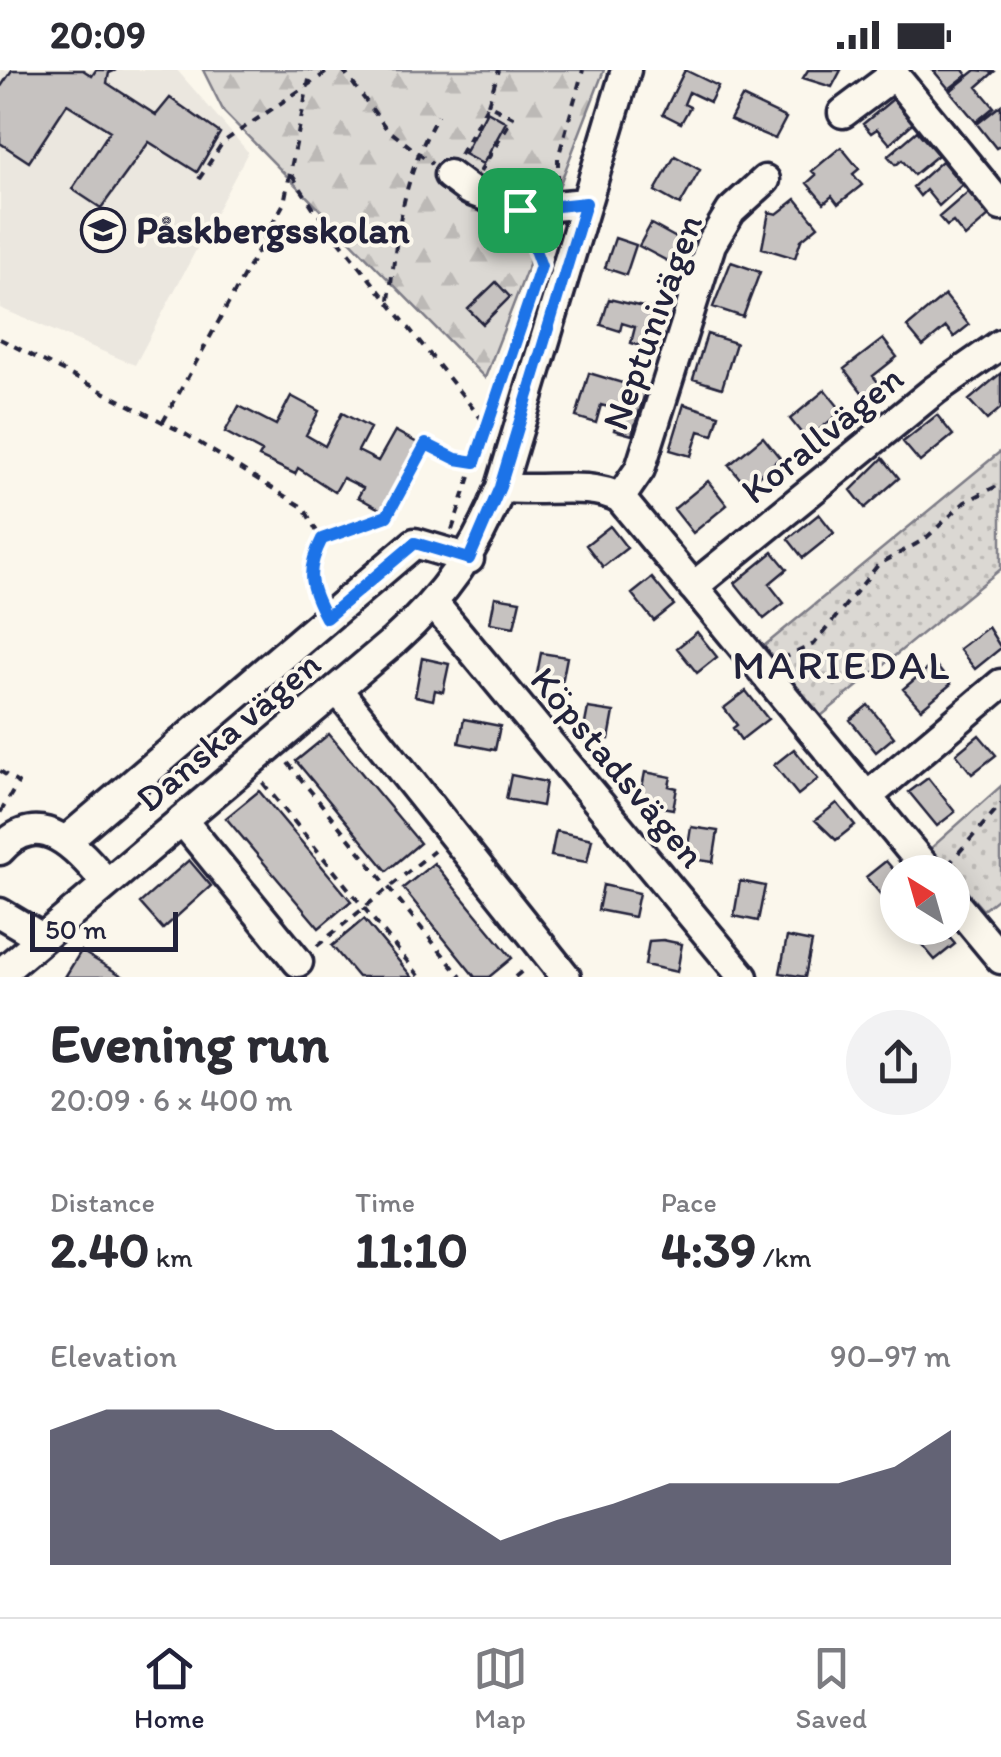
<!DOCTYPE html>
<html lang="en">
<head>
<meta charset="utf-8">
<style>
	:root { --surface:#fff; --page:#f2f2f3; --text:#2b2b33; --muted:#7c7c81; --line:#e1e1e2; --accent:#22223b }
	body { margin:0; font-family:Itim,sans-serif; background:var(--page); color:var(--text); height:100vh; display:flex; flex-direction:column; font-size:38px; white-space:nowrap }
	* { box-sizing:border-box; margin:0 }
	p { font-size:32px; color:var(--muted) }
	.icon { flex:none; width:55px; height:55px; fill:none; stroke:currentColor; stroke-width:2; stroke-linecap:round; stroke-linejoin:round }
	.map { position:relative; height:907px; overflow:hidden }
	.panel { display:flex; flex-direction:column; background:var(--surface); flex:1 }
	.panel>* { flex:none }
	.needle { width:65px; rotate:323deg }
	.tools { position:absolute; left:880px; top:785px; display:grid; gap:20px }
	.tools a { display:grid; place-items:center; width:90px; height:90px; border-radius:50%; background:var(--surface); box-shadow:0 5px 25px #0003; font-size:50px }
	.scale { position:absolute; left:30px; bottom:25px; width:148px; box-sizing:border-box; padding-left:10px; border:5px solid #22223b; border-top:0; font-size:28px; line-height:35px; white-space:nowrap; color:#22223b; -webkit-text-stroke:8px #fbf7ec; paint-order:stroke }
	.pin { position:absolute; display:grid; place-items:center; width:85px; height:85px; color:#fff; margin:-42px; border-radius:20px; box-shadow:0 5px 15px #0006 }
	.round { display:grid; place-items:center; flex:none; width:105px; height:105px; border-radius:52px; background:var(--page) }
	.summary { display:flex; align-items:center; justify-content:space-between; height:170px; padding:0 50px }
	h1 { font-size:55px; font-weight:700; line-height:75px }
	.figures { display:grid; grid-template-columns:repeat(3,1fr); gap:15px; height:170px; padding:10px 50px }
	.figures div { display:grid; align-content:center }
	.figures b { font-size:50px; font-weight:700 }
	.figures small { font-size:28px; font-weight:400 }
	.figures p { font-size:28px }
	.chart { height:280px; padding:20px 50px }
	.chart p { display:flex; justify-content:space-between }
	.chart svg { width:100%; height:180px; margin-top:10px; fill:var(--accent); opacity:.7 }
	.status { display:flex; justify-content:space-between; align-items:center; height:70px; padding:0 50px; background:var(--surface); direction:ltr }
	.status svg { height:28px; fill:currentColor }
	.menu { display:flex; justify-content:space-around; align-items:center; height:140px; border-top:2px solid var(--line); background:var(--surface); font-size:28px; color:var(--muted) }
	.menu a { display:grid; justify-items:center; gap:5px }
	.menu .on { color:var(--accent) }
	.map>svg:first-child { display:block }
	.built { fill:#ebe7df }
	.green { fill:url(#green-dots); stroke:#7e7d87; stroke-width:2.5 }
	.forest { fill:url(#forest-firs); stroke:#7e7d87; stroke-width:2.5 }
	.building { fill:#c6c2c0; stroke:#22223b; stroke-width:2.5 }
	.lines { fill:none; stroke-linecap:round; stroke-linejoin:round }
	.minor-casing { stroke:#22223b; stroke-width:35 }
	.path { stroke:#22223b; stroke-width:4; stroke-dasharray:8 8; stroke-linecap:butt }
	.minor { stroke:#fbf7ec; stroke-width:28 }
	.route-casing { stroke:#fff; stroke-width:20 }
	.route { stroke:#1a73e8; stroke-width:12 }
	.labels { text-anchor:middle; stroke-width:8; stroke-linejoin:round; paint-order:stroke }
	.poi-label { font-size:38px; font-weight:bold; fill:#22223b; stroke:#fbf7ec; text-anchor:start }
	.street-label { font-size:38px; fill:#22223b; stroke:#fbf7ec }
	.quarter-label { font-size:42px; letter-spacing:2.5px; fill:#22223b; stroke:#fbf7ec }
</style>
</head>
<body>
<div class="status"><b>20:09</b><svg viewBox="0 0 49 12"><path d="M0 12V9h3v3zM5 12V6h3v6zM10 12V3h3v9zM15 12V0h3v12zM26 1h20v11H26zM47 4h2v5h-2z"/></svg></div>
<div class="map">
<svg width="1001" height="907" viewBox="0 0 1001 907">
	<defs>
		<pattern id="green-dots" width="8" height="8" patternUnits="userSpaceOnUse" patternTransform="scale(2.5)"><rect width="8" height="8" fill="#dbd8d3"/><path d="M2 2h.1M6 6h.1" fill="none" stroke="#bcb9b6" stroke-width="1.8" stroke-linecap="round"/></pattern>
		<pattern id="forest-firs" width="22" height="20" patternUnits="userSpaceOnUse" patternTransform="scale(2.5)"><rect width="22" height="20" fill="#dbd8d3"/><path d="M5 1l3.5 6h-7zM16 11l3.5 6h-7z" fill="#bcb9b6"/></pattern>
	</defs>
	<rect width="100%" height="100%" fill="#fbf7ec"/>
	<filter id="ink" filterUnits="userSpaceOnUse"><feTurbulence type="fractalNoise" baseFrequency=".01" numOctaves="2"/><feDisplacementMap in="SourceGraphic" scale="20" xChannelSelector="R" yChannelSelector="G"/><feConvolveMatrix kernelMatrix="1 2 1 2 8 2 1 2 1" color-interpolation-filters="sRGB"/></filter>
	<g filter="url(#ink)">
		<!-- built -->
		<path class="built" d="M0 0H177L248 82 135 295 0 238Z"/>
		<!-- green -->
		<path class="green" d="M1001 381V499L821 646 764 576Z
			M1001 716V826L983 840 930 779Z"/>
		<!-- forest -->
		<path class="forest" d="M203 0H604L485 308 224 42Z"/>
		<!-- building -->
		<path class="building" d="M12 0H83L92 6 96 0H116L109 3 107 13 156 45 170 28 220 63 197 102 149 72 101 138 72 119 110 61 67 34 29 92 0 73V18Z
			M685 0 718 16 710 32 689 22 684 34 690 37 681 53 663 44Z
			M808 0H841L832 17 803 8Z
			M933 0H963L967 5 949 19Z
			M976 0 994 2 977 17 994 37 976 52 950 21Z
			M742 27 786 48 775 69 730 50Z
			M893 29 913 53 890 74 877 59 871 63 863 54Z
			M1001 35V75L996 78 977 54Z
			M487 41 506 52 483 94 464 84Z
			M917 61 938 85 914 105 902 90 896 95 888 86Z
			M841 77 859 99 853 104 862 115 838 134 832 126 824 133 807 113 816 105 812 101Z
			M675 86 700 100 680 135 655 121Z
			M942 91 962 115 939 136 926 120 920 126 913 117Z
			M968 122 989 146 965 167 953 152 947 156 939 147Z
			M796 129 818 156 801 170 795 188 762 178 769 142 777 144Z
			M651 154 689 175 677 196 639 176Z
			M615 168 636 175 626 205 605 198Z
			M731 192 760 202 743 247 713 237Z
			M496 212 510 227 483 254 468 239Z
			M945 225 969 255 954 267 946 257 923 276 907 257Z
			M609 229 664 242 653 280 631 273 635 257 622 253 620 261 601 255Z
			M707 264 736 273 722 318 693 309Z
			M883 269 897 287 873 306 883 318 868 330 844 299Z
			M589 303 646 320 632 365 614 360 619 340 601 335 596 353 576 347Z
			M1001 303V338L987 350 969 330Z
			M825 320 842 341 807 370 790 349Z
			M291 326 319 341 306 365 325 376 342 343 370 358 358 381 378 391 395 361 421 375 385 442 358 427 363 418 343 408 335 422 298 398 295 404 259 387 262 382 225 362 239 336 276 355Z
			M684 334 719 345 713 365 699 361 691 386 670 380Z
			M937 345 953 365 920 392 903 372Z
			M763 367 780 388 746 416 729 395Z
			M883 388 899 408 865 438 851 420Z
			M708 411 727 435 693 463 674 439Z
			M819 444 834 463 803 488 788 469Z
			M610 456 627 478 603 497 586 475Z
			M773 482 787 499 769 514 784 533 764 549 735 513Z
			M652 508 674 535 654 551 632 524Z
			M495 527 520 531 514 557 490 553Z
			M988 557 1001 578 975 599 959 579Z
			M697 562 717 587 697 603 677 578Z
			M541 583 567 587 562 613 536 609Z
			M422 588 449 594 443 622 435 620 433 630 415 626Z
			M934 593 951 614 921 639 903 619Z
			M746 621 768 649 741 670 733 658 737 655 724 638Z
			M868 635 894 667 876 682 850 650Z
			M588 638 614 642 609 669 583 664Z
			M464 649 500 656 495 680 459 673Z
			M329 664 420 773 387 801 296 691Z
			M979 665 996 685 972 704 956 684Z
			M794 679 818 709 798 725 774 695Z
			M645 702 671 707 669 716 677 718 673 739 639 733Z
			M511 705 546 712 542 736 506 729Z
			M928 708 955 742 937 756 909 722Z
			M259 721 351 831 319 858 226 748Z
			M837 733 855 755 836 770 815 750Z
			M691 757 718 761 713 792 686 788Z
			M556 761 592 769 587 792 551 786Z
			M189 790 211 816 163 859 140 833Z
			M886 791 898 805V831L891 837 866 807Z
			M434 793 512 888 489 907H475L403 818Z
			M740 811 765 816 758 851 734 846Z
			M603 815 639 823 634 847 598 840Z
			M364 849 412 907H358L332 876Z
			M918 858H941L955 874 935 890 912 863Z
			M787 867 812 872 805 907 780 903Z
			M663 870 682 874 677 902 645 895 649 871Z
			M81 881 124 907H65Z"/>
		<g class="lines">
			<defs>
				<path id="minor" d="M890 0 1001 136
					M843 43 895 4
					M449 105 469 120 520 139 586 133
					M501 417C538 424 587 410 620 428L929 802
					M620 428 640 399 711 174 731 141 765 110
					M693 517 935 320 1001 274
					M434 534 743 907
					M337 619 566 907
					M867 727 1001 614
					M182 750 298 892
					M67 770 415 473 469 489
					M0 780C40 735 79 779 106 813
					M952 830 1001 889
					M0 843 42 868
					M0 904 394 571C445 525 476 481 501 417L626 0"/>
			</defs>
			<!-- minor casing -->
			<use href="#minor" class="minor-casing"/>
			<!-- path -->
			<path class="path" d="M343 0 386 58 432 94
				M488 34 499 0
				M460 85 488 34 513 47 480 102
				M292 105 314 139 487 356
				M199 109 223 72 330 0
				M558 112V88L583 0
				M530 162 541 196
				M542 190 550 160
				M389 230C398 159 402 108 438 45
				M0 269 182 362 304 438 321 469 308 504 314 526
				M163 352 284 133 311 0
				M452 460 540 199
				M321 469 387 445 427 374 456 389 475 392
				M782 589 814 574 878 495 925 469 965 432 1001 414
				M288 693 461 907
				M0 701 18 713 0 743
				M263 713 420 907
				M948 795 1001 734
				M317 876 434 781
				M515 907 527 897"/>
			<!-- minor -->
			<use href="#minor" class="minor"/>
		</g>
	</g>
	<g class="lines" filter="url(#ink)">
		<defs>
			<path id="route" d="M586 133 500 417 469 489 415 473 326 548C309 516 305 502 322 469L387 446 426 374 456 389 475 392 541 196 520 140Z"/>
		</defs>
		<!-- route casing -->
		<use href="#route" class="route-casing"/>
		<!-- route -->
		<use href="#route" class="route"/>
	</g>
	<!-- icons -->
	<defs>
		<symbol id="school-ring" viewBox="-11 -11 22 22"><circle r="9.5" fill="#fbf7ec" stroke="#22223b" stroke-width="1.5"/><path d="M0-5L7-2L0 1L-7-2ZM-4 1L0 2.5L4 1V4Q0 6-4 4Z" fill="#22223b"/></symbol>
	</defs>
	<g fill-rule="evenodd">
		<use href="#school-ring" x="78" y="135" width="50" height="50"/>
	</g>
	<g class="labels">
		<!-- poi labels -->
		<g class="poi-label">
			<text x="136" y="173">Påskbergsskolan</text>
		</g>
		<!-- street labels -->
		<g class="street-label">
			<text transform="translate(652 252) rotate(-70)" y="13">Neptunivägen</text>
			<text transform="translate(822 364) rotate(-39)" y="13">Korallvägen</text>
			<text transform="translate(228 661) rotate(-40)" y="13">Danska vägen</text>
			<text transform="translate(618 697) rotate(50)" y="13">Köpstadsvägen</text>
		</g>
		<!-- quarter labels -->
		<g class="quarter-label">
			<text x="842" y="609">MARIEDAL</text>
		</g>
	</g>
</svg>
<div class="tools">
<a><svg class="needle" viewBox="-14 -14 28 28"><path d="M0-13l5 13h-10z" fill="#e53935"/><path d="M0 13l5-13h-10z" fill="#7c7c81"/></svg></a>
</div>
<div class="scale">50 m</div>
<div class="pin" style="left:520px;top:140px;background:#1e9e55"><svg class="icon" aria-label="arrive" viewBox="0 0 24 24"><path d="M6 21V4h12l-3 4 3 4H6"/></svg></div>
</div>
<section class="panel">
<div class="summary"><div><h1>Evening run</h1><p>20:09 · 6 × 400 m</p></div><a class="round"><svg class="icon" aria-label="share" viewBox="0 0 24 24"><path d="M12 15V3M7 8l5-5 5 5M5 13v7h14v-7"/></svg></a></div>
<div class="figures">
<div><p>Distance</p><b>2.40<small> km</small></b></div>
<div><p>Time</p><b>11:10</b></div>
<div><p>Pace</p><b>4:39<small> /km</small></b></div>
</div>
<div class="chart"><p><span>Elevation</span>90–97 m</p>
<svg viewBox="0 0 160 44" preserveAspectRatio="none"><path d="M0 44V11L10 6L20 6L30 6L40 11L50 11L60 20L70 29L80 38L90 33L100 29L110 24L120 24L130 24L140 24L150 20L160 11V44z"/></svg>
</div>
</section>
<nav class="menu">
<a class="on"><svg class="icon" aria-label="home" viewBox="0 0 24 24"><path d="M3 11l9-7 9 7M6 9v11h12V9"/></svg>Home</a>
<a><svg class="icon" aria-label="map" viewBox="0 0 24 24"><path d="M3 6l6-2 6 2 6-2v14l-6 2-6-2-6 2zM9 4v14M15 6v14"/></svg>Map</a>
<a><svg class="icon" aria-label="saved" viewBox="0 0 24 24"><path d="M7 4h10v16l-5-4-5 4z"/></svg>Saved</a>
</nav>
</body>
</html>
